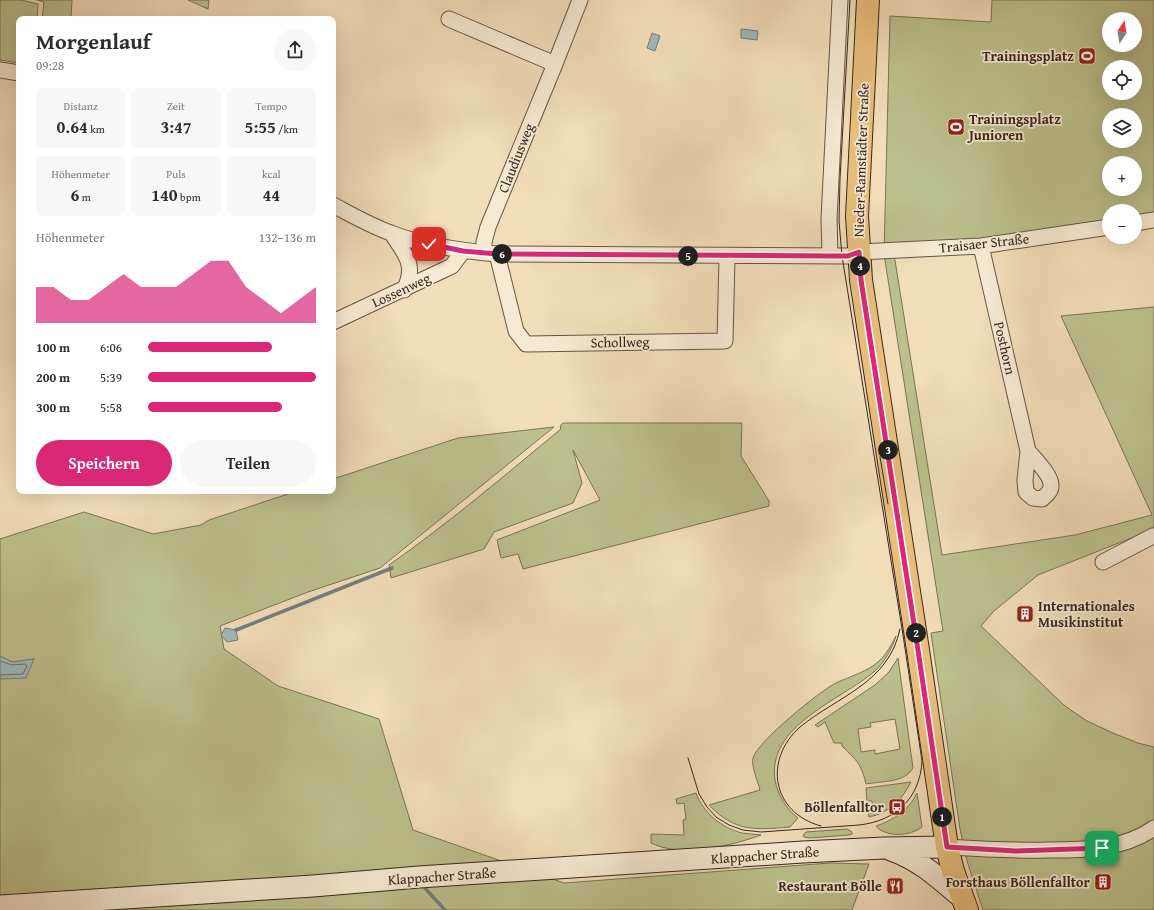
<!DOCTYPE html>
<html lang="de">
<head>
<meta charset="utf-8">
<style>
	:root { --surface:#fff; --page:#f7f7f7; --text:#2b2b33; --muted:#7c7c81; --accent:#db2777 }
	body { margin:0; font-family:"Gentium Book Plus",serif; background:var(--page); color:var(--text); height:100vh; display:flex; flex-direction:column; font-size:15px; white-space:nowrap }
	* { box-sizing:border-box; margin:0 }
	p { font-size:13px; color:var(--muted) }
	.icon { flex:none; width:22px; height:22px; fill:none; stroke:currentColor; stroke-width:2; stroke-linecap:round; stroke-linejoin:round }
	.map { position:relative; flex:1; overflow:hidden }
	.drawer { position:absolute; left:16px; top:16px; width:320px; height:478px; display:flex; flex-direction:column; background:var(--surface); border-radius:8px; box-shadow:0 4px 16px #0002 }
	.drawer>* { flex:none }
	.needle { width:26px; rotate:12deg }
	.tools { position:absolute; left:1102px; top:12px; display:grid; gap:8px }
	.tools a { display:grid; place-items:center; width:40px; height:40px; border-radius:50%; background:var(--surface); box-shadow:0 4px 16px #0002; font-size:20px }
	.pin { position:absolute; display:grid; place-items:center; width:34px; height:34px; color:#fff; margin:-17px; border-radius:8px; box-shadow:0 2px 6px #0006 }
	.km { position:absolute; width:20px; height:20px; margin:-10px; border-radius:50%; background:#222; color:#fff; font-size:11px; line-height:20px; text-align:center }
	.round { display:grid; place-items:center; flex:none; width:42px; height:42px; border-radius:21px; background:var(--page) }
	.overview { display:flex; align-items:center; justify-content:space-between; height:68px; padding:0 20px }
	h1 { font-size:22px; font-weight:800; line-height:30px }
	.metrics { display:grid; grid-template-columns:repeat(3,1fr); gap:6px; height:68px; padding:4px 20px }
	.metrics div { display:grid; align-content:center; border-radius:8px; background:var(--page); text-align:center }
	.metrics b { font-size:17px; font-weight:800 }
	.metrics small { font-size:11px; font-weight:400 }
	.metrics p { font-size:11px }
	.chart { height:112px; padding:8px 20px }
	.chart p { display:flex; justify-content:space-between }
	.chart svg { width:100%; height:72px; margin-top:4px; fill:var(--accent); opacity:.7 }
	.button { display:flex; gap:8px; margin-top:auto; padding:8px 20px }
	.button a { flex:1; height:46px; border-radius:24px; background:var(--accent); color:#fff; font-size:16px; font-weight:800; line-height:46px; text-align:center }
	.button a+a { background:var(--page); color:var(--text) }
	ul { padding:0 20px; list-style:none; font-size:13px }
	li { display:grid; grid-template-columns:64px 48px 1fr; align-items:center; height:30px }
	li i { height:10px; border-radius:5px; background:var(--accent) }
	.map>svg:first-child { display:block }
	.green { fill:#bcc08d; stroke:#7a7356; fill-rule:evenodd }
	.water { fill:#a0b9ba; stroke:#777e7c }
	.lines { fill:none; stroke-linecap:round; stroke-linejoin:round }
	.shore { stroke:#6c706c; stroke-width:1 }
	.stream { stroke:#777e7c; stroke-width:3.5 }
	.minor-casing { stroke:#675444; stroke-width:17 }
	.secondary-casing { stroke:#39261e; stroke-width:23 }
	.primary-casing { stroke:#39261e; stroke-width:24 }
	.minor { stroke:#f6e9d1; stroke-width:15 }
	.secondary { stroke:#f6e9d1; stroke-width:21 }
	.primary { stroke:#e8be7c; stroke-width:22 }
	.tram { stroke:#39261e; stroke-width:1 }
	.route-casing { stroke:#fff; stroke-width:8 }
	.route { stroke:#db2777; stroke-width:5 }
	.labels { text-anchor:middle; stroke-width:3.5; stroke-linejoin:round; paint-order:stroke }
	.poi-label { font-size:14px; font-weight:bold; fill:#39261e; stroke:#f6e9d1; text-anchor:end }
	.street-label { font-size:14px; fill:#39261e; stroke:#f6e9d1 }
</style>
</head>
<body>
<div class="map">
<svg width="1154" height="910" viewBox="0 0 1154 910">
	<rect width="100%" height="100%" fill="#f1ddb8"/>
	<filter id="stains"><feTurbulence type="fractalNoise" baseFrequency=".005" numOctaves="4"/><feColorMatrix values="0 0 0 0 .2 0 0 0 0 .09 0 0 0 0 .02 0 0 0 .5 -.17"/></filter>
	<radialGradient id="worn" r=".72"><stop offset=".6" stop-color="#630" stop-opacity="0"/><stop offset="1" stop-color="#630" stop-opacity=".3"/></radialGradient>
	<!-- green -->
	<path class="green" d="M0 0H21L38 4 37 19H19V63L0 60Z
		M37 0H72L71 19H42L44 2Z
		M188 0H209L208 9Z
		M992 0H1154V227L1135 229V211H1109V232L894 254 942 555 1075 535 1152 515 1061 316 1154 307V529L1038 575 994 611 981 626 1065 706 1087 721 1113 733 1138 743 1154 747V910H983L967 861 960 829 931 633 943 631 884 254 890 16 991 22ZM1109 19H1135V45H1109ZM1109 67H1135V93H1109ZM1109 115H1135V141H1109ZM1109 163H1135V189H1109Z
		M563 423H742L741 456 769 501V506L523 569 518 554 501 558 497 540 600 500 573 450 582 483 573 503 494 532 484 549 391 578 389 565C449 523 505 475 561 429L560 426Z
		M554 427 380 568 308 592 220 626 224 649 278 686 379 719 413 830 564 883 830 863 869 864 852 910H0V678L2 679 34 659 12 662 0 656V539L84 512 153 534 201 525 209 520 297 491H333V479L458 438Z
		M896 636C892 649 885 661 875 671 840 701 767 725 775 780 778 795 786 809 798 818L790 827C755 830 735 832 709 805L760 790C758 781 751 767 753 758 757 742 821 690 836 683 849 677 869 671 879 661 887 654 891 645 896 636Z
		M898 658 913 768C905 783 881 781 866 784 862 765 856 759 842 746V743H834L825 722 818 727 815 725 875 685 889 672ZM895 719 900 749 875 754V750L861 752 858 729 871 727 870 723Z
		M911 782C902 800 889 813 869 817L868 811H873L872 801H867L866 788Z
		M696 793C703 813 722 828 742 833 748 834 755 834 761 835 731 846 681 858 651 843V834L684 835 683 820 686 819 684 803 677 804 676 799Z
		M917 793 922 827C911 836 886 838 876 826 894 820 909 810 917 793Z
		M847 829 852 832V834L849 835 810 838 804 837 803 835 806 832Z"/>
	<!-- water -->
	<path class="water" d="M741 29 758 31 757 40 741 38Z
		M652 33 660 36 655 51 647 48Z
		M225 628 236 630 238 640 227 642 221 635Z
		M0 656 12 662 34 659 26 678 2 679 0 678Z"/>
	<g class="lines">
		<!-- shore -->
		<path class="shore" d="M0 661 12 665 25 664 27 666 23 674 0 675"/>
		<!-- stream -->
		<path class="stream" d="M236 630 392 568
			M422 885 445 910"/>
		<defs>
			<path id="minor" d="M449 19 555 64
				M0 70 19 73
				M333 205C352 215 371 226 391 233 423 246 464 251 497 254L848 256 859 252 981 246 1109 227
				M1135 223 1154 220
				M392 234C405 254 417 265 404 290
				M981 246 1028 451 1025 480 1026 492 1033 498 1042 499C1046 495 1051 492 1051 486 1052 476 1035 459 1028 451
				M484 253V242L488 227 555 64 580 0
				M497 254 516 331 526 344 725 341 727 256
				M830 256 829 219 840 0
				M333 322 452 266 463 251
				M1103 562 1153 536 1154 537
				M947 847C981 849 1014 851 1048 850 1085 850 1123 850 1154 828"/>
			<path id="secondary" d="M891 850C918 859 939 878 961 897
				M0 906 313 886 419 877 803 852 884 848 947 847"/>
			<path id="primary" d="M868 0 857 216 861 280 918 650 947 847 953 871 967 910"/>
		</defs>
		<!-- minor casing -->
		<use href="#minor" class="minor-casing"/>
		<!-- secondary casing -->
		<use href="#secondary" class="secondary-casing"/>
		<!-- primary casing -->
		<use href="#primary" class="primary-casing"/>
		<!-- minor -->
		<use href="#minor" class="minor"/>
		<!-- secondary -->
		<use href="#secondary" class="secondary"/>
		<!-- primary -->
		<use href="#primary" class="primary"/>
		<!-- tram -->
		<path class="tram" d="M880 457 888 504
			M688 758 699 794 707 807 716 817 729 825 743 830 761 832 859 825C896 821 920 798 922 761L903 635 842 256 839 221 840 179 850 0
			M821 826C772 813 763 760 800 727 838 696 889 683 900 629"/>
	</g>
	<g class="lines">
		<defs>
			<path id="route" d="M429 244 463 251 497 254 830 256H848L859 252 861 280 918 650 947 847 1016 851 1102 848"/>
		</defs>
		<!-- route casing -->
		<use href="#route" class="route-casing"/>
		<!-- route -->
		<use href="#route" class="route"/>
	</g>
	<!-- icons -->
	<defs>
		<symbol id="stadium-square" viewBox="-11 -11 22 22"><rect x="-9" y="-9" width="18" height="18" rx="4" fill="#8f2418" stroke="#f6e9d1"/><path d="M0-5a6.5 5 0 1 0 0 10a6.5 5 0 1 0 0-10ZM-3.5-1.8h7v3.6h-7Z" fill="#fff"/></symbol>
		<symbol id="building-square" viewBox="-11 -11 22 22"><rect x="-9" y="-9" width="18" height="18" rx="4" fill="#8f2418" stroke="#f6e9d1"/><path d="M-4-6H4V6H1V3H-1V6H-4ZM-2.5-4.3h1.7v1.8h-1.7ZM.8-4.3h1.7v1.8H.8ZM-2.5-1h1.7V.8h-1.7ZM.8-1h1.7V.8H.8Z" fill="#fff"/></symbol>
		<symbol id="bus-square" viewBox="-11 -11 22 22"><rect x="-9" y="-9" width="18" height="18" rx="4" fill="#8f2418" stroke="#f6e9d1"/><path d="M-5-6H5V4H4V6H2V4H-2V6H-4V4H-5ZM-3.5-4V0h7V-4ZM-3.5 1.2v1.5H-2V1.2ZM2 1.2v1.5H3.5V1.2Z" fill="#fff"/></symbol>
		<symbol id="restaurant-square" viewBox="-11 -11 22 22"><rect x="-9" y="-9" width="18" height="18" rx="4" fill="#8f2418" stroke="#f6e9d1"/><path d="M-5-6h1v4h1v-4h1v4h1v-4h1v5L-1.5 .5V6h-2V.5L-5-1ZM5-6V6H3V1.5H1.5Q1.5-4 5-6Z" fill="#fff"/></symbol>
	</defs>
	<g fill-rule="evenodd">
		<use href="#stadium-square" x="1077" y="46" width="20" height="20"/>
		<use href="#stadium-square" x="946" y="117" width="20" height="20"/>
		<use href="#building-square" x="1015" y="604" width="20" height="20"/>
		<use href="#bus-square" x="887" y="797" width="20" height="20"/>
		<use href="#building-square" x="1093" y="872" width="20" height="20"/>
		<use href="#restaurant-square" x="885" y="876" width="20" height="20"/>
	</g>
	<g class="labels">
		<!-- poi labels -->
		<g class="poi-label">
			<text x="1074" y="61">Trainingsplatz</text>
			<text x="969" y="124" text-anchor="start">Trainingsplatz<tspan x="969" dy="16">Junioren</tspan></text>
			<text x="1038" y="611" text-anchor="start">Internationales<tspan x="1038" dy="16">Musikinstitut</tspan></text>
			<text x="884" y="812">Böllenfalltor</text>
			<text x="1090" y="887">Forsthaus Böllenfalltor</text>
			<text x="882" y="891">Restaurant Bölle</text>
		</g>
		<!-- street labels -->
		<g class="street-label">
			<text transform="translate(516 158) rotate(-68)" y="5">Claudiusweg</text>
			<text transform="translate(861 160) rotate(-88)" y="5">Nieder-Ramstädter Straße</text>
			<text transform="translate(984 243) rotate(-6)" y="5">Traisaer Straße</text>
			<text transform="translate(401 290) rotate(-25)" y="5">Lossenweg</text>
			<text transform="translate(620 342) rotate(-1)" y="5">Schollweg</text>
			<text transform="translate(1005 348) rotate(77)" y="5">Posthorn</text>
			<text transform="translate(765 855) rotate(-4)" y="5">Klappacher Straße</text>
			<text transform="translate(442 876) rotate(-4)" y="5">Klappacher Straße</text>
		</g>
	</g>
	<rect width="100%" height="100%" filter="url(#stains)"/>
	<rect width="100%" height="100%" fill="url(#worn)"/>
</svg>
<div class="tools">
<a><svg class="needle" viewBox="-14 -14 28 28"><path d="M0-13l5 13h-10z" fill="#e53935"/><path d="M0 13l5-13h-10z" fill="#7c7c81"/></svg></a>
<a><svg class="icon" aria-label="locate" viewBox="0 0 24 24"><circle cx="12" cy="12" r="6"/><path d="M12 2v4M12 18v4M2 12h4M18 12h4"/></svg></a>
<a><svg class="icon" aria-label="layers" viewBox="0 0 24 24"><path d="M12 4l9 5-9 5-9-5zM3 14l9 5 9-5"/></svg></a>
<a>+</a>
<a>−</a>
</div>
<div class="pin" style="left:1102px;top:848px;background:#1e9e55"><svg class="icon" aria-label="arrive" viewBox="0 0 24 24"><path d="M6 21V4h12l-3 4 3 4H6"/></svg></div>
<div class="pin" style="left:429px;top:244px;background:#d93025"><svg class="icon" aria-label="check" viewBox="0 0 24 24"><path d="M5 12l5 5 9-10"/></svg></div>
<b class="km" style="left:942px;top:817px">1</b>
<b class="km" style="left:916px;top:633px">2</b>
<b class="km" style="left:888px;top:450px">3</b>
<b class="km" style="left:860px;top:266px">4</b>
<b class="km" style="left:688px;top:256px">5</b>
<b class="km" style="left:502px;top:254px">6</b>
<section class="drawer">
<div class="overview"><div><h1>Morgenlauf</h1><p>09:28</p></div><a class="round"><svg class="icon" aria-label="share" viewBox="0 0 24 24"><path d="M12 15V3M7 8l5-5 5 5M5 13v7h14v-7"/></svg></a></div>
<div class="metrics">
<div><p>Distanz</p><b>0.64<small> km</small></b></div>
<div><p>Zeit</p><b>3:47</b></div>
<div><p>Tempo</p><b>5:55<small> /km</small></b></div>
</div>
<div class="metrics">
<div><p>Höhenmeter</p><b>6<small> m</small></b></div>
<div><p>Puls</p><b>140<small> bpm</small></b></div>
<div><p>kcal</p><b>44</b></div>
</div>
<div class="chart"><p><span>Höhenmeter</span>132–136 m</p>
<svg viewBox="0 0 160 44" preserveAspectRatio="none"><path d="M0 44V22L10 22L20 30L30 30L40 22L50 14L60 22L70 22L80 22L90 14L100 6L110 6L120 22L130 30L140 38L150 30L160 22V44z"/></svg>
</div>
<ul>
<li><b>100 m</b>6:06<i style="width:74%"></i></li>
<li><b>200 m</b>5:39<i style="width:100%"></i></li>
<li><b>300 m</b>5:58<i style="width:80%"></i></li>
</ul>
<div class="button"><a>Speichern</a><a>Teilen</a></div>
</section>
</div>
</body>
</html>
